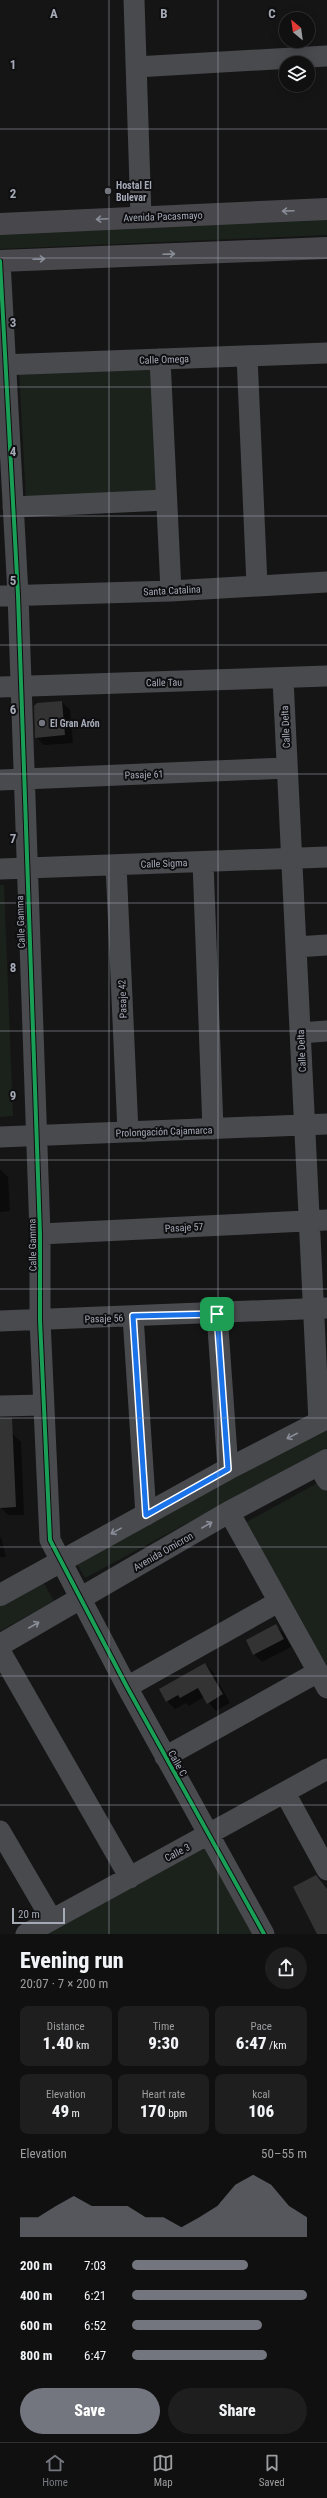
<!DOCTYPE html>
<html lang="en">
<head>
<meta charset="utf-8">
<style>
	:root { --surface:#101010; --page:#1e1e1e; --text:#f1f3f6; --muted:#9c9d9f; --line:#303030; --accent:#73767e }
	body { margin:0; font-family:"Roboto Condensed",sans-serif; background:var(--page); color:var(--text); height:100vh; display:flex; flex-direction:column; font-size:15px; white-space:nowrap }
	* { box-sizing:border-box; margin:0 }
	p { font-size:13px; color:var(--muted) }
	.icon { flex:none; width:22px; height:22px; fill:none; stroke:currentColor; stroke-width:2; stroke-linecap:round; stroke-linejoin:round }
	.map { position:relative; height:1934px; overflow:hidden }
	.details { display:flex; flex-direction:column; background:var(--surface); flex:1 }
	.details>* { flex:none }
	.needle { width:26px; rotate:331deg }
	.controls { position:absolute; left:279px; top:12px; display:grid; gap:8px }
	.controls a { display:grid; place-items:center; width:36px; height:36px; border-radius:50%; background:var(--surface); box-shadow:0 2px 10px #0003,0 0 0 1px var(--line); font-size:20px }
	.scale { position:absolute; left:12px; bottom:10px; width:53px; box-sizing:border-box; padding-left:4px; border:2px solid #a5aab7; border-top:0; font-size:11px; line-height:14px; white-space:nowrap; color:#a5aab7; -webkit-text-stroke:3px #0f0f11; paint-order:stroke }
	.pin { position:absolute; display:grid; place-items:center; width:34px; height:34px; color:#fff; margin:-17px; border-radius:8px; box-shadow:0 2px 6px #0006 }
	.round { display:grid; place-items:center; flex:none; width:42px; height:42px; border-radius:21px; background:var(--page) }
	.summary { display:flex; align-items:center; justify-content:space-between; height:68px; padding:0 20px }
	h1 { font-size:22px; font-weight:800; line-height:30px }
	.metrics { display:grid; grid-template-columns:repeat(3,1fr); gap:6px; height:68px; padding:4px 20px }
	.metrics div { display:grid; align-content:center; border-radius:8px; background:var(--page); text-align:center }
	.metrics b { font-size:17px; font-weight:800 }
	.metrics small { font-size:11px; font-weight:400 }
	.metrics p { font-size:11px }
	.chart { height:112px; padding:8px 20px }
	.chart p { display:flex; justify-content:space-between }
	.chart svg { width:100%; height:72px; margin-top:4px; fill:var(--accent); opacity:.7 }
	.action { display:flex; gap:8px; margin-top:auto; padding:8px 20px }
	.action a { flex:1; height:46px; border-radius:24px; background:var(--accent); color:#fff; font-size:16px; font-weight:800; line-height:46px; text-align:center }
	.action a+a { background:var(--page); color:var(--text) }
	ul { padding:0 20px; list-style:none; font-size:13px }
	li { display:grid; grid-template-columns:64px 48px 1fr; align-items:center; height:30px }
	li i { height:10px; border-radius:5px; background:var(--accent) }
	.tabs { display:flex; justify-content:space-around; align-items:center; height:56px; border-top:1px solid var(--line); background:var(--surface); font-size:11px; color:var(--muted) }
	.tabs a { display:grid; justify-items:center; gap:2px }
	.tabs .active { color:var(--accent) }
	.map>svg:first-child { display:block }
	.green { fill:#1b221c }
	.shadow { fill:#0007 }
	.building { fill:#333334 }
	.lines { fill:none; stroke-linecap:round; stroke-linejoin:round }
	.minor { stroke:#494a4e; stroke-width:21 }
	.tertiary { stroke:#494a4e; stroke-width:22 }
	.secondary { stroke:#48484c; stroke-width:22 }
	.cycleway-casing { stroke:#0f0f11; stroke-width:6 }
	.cycleway { stroke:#1a9f57; stroke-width:4 }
	.oneway { stroke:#898d97 }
	.oneway2 { stroke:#898d98 }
	.route-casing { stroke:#fff; stroke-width:8 }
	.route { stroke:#1a73e8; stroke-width:5 }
	.grid { fill:none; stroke:#a5aab7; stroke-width:1; stroke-opacity:0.55 }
	.poi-dot { fill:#73767e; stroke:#0f0f11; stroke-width:1.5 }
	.labels { text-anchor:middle; stroke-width:4; stroke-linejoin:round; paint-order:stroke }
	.poi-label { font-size:10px; font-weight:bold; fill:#a5aab7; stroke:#0f0f11; text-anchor:start }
	.street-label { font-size:10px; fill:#a5aab7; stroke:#0f0f11 }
	.grid-label { font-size:13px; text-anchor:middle; font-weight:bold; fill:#a5aab7; stroke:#0f0f11; stroke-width:4; stroke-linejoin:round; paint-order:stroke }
</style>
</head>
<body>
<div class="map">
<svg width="327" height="1934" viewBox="0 0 327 1934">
	<rect width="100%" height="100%" fill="#151515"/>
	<!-- green -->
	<path class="green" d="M327 217V235L0 249V231Z
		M156 366 164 496 26 501 19 372Z
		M0 885H4L13 1116 0 1117Z
		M327 1427V1448L85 1578 77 1564Z
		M321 1481 327 1492V1674L243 1524Z
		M42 1580 54 1601 0 1631V1604Z
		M203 1840 257 1934H34Z"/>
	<!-- shadow -->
	<path class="shadow" d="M62 702 70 710 73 743 44 745 36 737Z
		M0 1169 8 1177 10 1211 0 1212Z
		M13 1434 21 1442 24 1515H8L0 1507V1436Z
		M0 1537 1 1538 6 1557H0Z
		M276 1626 284 1634 291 1647 262 1662 254 1654Z
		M205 1664 213 1672 230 1703 216 1711 204 1697 189 1706 186 1703 175 1709 167 1701Z"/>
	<!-- building -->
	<path class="building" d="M62 701 65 735 35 738 34 706 37 703Z
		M0 1418H12L16 1507 0 1508Z
		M276 1624 284 1639 253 1655 246 1640Z
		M205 1663 223 1694 207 1704 198 1688 180 1698 178 1695 166 1702 159 1689Z
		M316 1875 327 1889V1934H317L293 1887Z"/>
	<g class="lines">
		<!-- minor -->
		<path class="minor" d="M134 0 141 217
			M136 67 327 56
			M0 261 18 595 40 1234V1320L50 1540 127 1687 264 1934
			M247 356 257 585
			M160 359 171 591
			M0 365 327 353
			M13 507 166 500
			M0 596 171 591 327 582
			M283 679 319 1422
			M0 687 327 676
			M0 780 287 768
			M203 862 213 1129
			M116 865 128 1132
			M0 869 327 857
			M296 947 327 945
			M300 1033 327 1031
			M0 1137 327 1124
			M40 1234 327 1220
			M217 1314 228 1469
			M133 1316 146 1515
			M0 1321 327 1308
			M0 1406 43 1405
			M318 1465 327 1480
			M229 1512 327 1688
			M0 1651 130 1878
			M127 1687 278 1602
			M165 1757 318 1672
			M285 1793 327 1870
			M0 1831 52 1920
			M26 1934 327 1769"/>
		<!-- tertiary -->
		<path class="tertiary" d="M0 1595 228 1469 327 1418
			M0 1645 229 1512 327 1460"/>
		<!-- secondary -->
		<path class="secondary" d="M0 224 327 209
			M0 261 327 248"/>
		<defs>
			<path id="cycleway" d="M0 261 18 595 40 1234V1320L50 1540 127 1687 264 1934"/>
		</defs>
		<!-- cycleway casing -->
		<use href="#cycleway" class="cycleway-casing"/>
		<!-- cycleway -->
		<use href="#cycleway" class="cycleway"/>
	</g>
	<!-- one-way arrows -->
	<defs><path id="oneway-shaft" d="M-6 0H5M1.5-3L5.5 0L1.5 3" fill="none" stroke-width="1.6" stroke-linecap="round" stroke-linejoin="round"/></defs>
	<g class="oneway">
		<use href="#oneway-shaft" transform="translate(288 211) rotate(178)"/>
		<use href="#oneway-shaft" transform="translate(102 219) rotate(177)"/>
		<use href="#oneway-shaft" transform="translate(169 254) rotate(-2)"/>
		<use href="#oneway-shaft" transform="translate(39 259) rotate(-2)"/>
	</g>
	<g class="oneway2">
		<use href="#oneway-shaft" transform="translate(292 1436) rotate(153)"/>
		<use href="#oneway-shaft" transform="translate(207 1525) rotate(-30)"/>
		<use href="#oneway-shaft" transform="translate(116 1531) rotate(151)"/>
		<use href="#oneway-shaft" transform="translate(34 1625) rotate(-30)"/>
	</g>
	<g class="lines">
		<defs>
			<path id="route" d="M217 1314 228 1469 146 1515 133 1316Z"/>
		</defs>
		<!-- route casing -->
		<use href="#route" class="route-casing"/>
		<!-- route -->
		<use href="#route" class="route"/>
	</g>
	<!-- grid -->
	<path class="grid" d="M109 0V1934M218 0V1934M0 129H327M0 258H327M0 387H327M0 516H327M0 645H327M0 774H327M0 903H327M0 1031H327M0 1160H327M0 1289H327M0 1418H327M0 1547H327M0 1676H327M0 1805H327"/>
	<!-- markers -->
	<g class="poi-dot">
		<circle cx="108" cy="191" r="4"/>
		<circle cx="42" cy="723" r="4"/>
	</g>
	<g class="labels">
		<!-- poi labels -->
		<g class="poi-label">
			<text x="116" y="189">Hostal El<tspan x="116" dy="12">Bulevar</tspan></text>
			<text x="50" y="727">El Gran Arón</text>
		</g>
		<!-- street labels -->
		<g class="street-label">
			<text transform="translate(163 216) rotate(-2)" y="4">Avenida Pacasmayo</text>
			<text transform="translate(164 359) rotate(-2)" y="4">Calle Omega</text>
			<text transform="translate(172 590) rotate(-3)" y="4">Santa Catalina</text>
			<text transform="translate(164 682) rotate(-1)" y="4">Calle Tau</text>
			<text transform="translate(285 727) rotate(-93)" y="4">Calle Delta</text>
			<text transform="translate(144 774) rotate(-2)" y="4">Pasaje 61</text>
			<text transform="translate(164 863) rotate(-2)" y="4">Calle Sigma</text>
			<text transform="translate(20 922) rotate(-92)" y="4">Calle Gamma</text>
			<text transform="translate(122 999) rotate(-92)" y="4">Pasaje 42</text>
			<text transform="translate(301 1051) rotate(-93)" y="4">Calle Delta</text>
			<text transform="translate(164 1131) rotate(-2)" y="4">Prolongación Cajamarca</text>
			<text transform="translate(184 1227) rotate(-3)" y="4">Pasaje 57</text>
			<text transform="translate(32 1245) rotate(-91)" y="4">Calle Gamma</text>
			<text transform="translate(104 1318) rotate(-2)" y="4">Pasaje 56</text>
			<text transform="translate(163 1551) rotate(-30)" y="4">Avenida Omicron</text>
			<text transform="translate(178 1763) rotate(61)" y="4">Calle C</text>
			<text transform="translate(177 1852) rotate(-28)" y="4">Calle 3</text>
		</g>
	</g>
	<g class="grid-label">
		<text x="54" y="18">A</text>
		<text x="164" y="18">B</text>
		<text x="272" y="18">C</text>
		<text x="13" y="69">1</text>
		<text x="13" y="198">2</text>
		<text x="13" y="327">3</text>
		<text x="13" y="456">4</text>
		<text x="13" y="585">5</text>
		<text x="13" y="714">6</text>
		<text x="13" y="843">7</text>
		<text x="13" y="972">8</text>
		<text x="13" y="1100">9</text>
	</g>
</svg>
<div class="controls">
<a><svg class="needle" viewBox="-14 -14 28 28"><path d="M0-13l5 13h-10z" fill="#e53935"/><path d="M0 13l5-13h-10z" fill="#9c9d9f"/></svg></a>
<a><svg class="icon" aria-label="layers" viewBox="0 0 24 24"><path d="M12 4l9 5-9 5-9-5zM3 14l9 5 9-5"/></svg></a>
</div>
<div class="scale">20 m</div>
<div class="pin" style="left:217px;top:1314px;background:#1e9e55"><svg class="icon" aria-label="arrive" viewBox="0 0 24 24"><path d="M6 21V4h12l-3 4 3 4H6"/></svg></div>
</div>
<section class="details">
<div class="summary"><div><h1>Evening run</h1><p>20:07 · 7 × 200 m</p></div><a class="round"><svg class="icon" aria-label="share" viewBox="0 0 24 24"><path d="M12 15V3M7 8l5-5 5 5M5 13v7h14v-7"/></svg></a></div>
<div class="metrics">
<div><p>Distance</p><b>1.40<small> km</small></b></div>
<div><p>Time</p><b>9:30</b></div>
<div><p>Pace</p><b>6:47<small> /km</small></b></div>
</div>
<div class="metrics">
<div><p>Elevation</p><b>49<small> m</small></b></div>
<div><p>Heart rate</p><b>170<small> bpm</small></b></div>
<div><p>kcal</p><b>106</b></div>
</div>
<div class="chart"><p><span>Elevation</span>50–55 m</p>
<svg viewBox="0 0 160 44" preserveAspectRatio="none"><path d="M0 44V32L10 32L20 25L30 19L40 25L50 25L60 25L70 32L80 32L90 38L100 32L110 25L120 12L130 6L140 12L150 25L160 32V44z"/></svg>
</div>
<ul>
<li><b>200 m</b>7:03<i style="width:66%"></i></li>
<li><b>400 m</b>6:21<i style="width:100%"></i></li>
<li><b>600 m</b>6:52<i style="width:74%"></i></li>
<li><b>800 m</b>6:47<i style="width:77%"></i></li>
</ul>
<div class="action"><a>Save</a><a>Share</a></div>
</section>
<nav class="tabs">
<a class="active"><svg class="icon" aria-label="home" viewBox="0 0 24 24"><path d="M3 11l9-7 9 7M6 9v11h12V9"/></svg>Home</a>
<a><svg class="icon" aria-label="map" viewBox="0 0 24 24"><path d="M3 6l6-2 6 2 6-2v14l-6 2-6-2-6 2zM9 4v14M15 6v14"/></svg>Map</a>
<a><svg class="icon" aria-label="saved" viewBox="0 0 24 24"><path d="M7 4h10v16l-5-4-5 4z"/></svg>Saved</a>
</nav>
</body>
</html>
